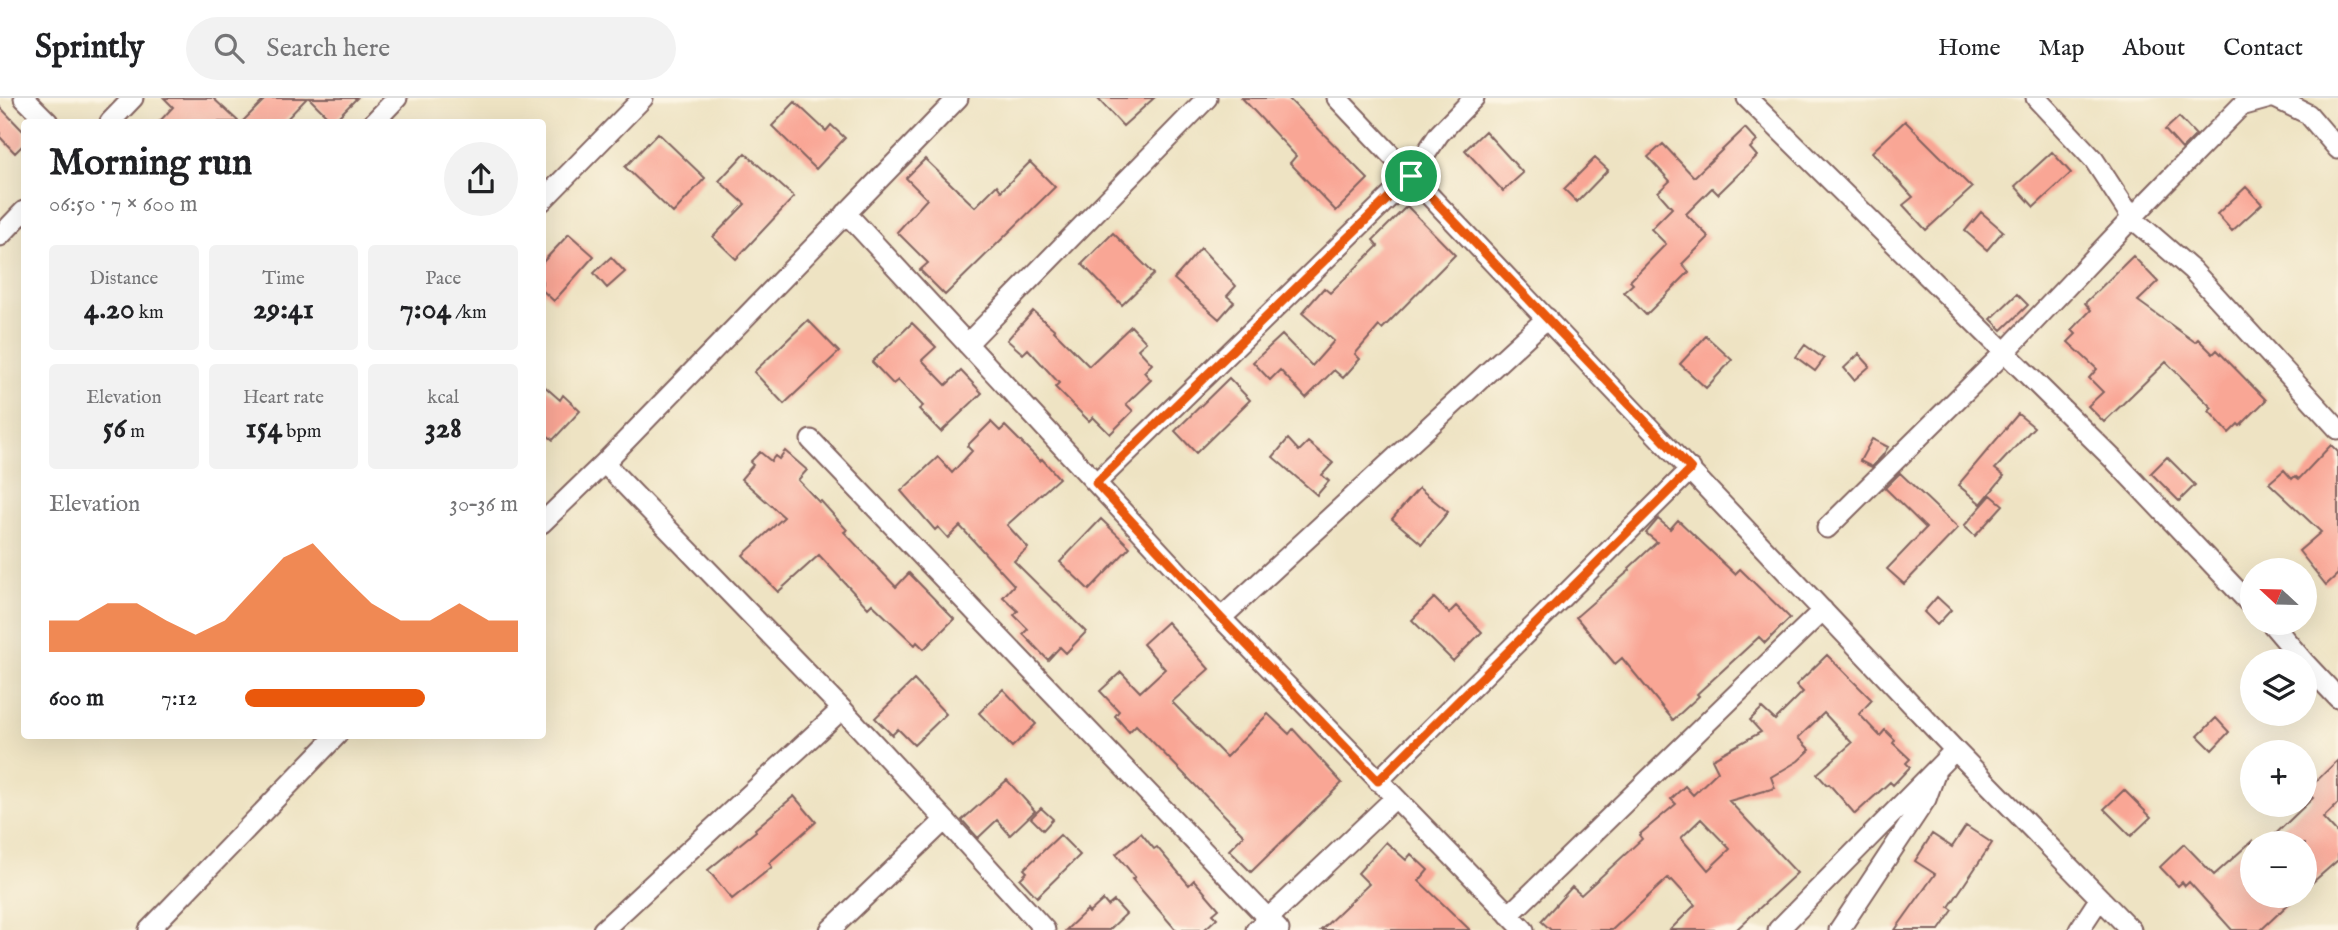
<!DOCTYPE html>
<html lang="en">
<head>
<meta charset="utf-8">
<style>
	:root { --surface:#fff; --page:#f2f2f2; --text:#202124; --muted:#757577; --line:#e0e0e0; --accent:#ea580c }
	body { margin:0; font-family:"IM FELL English",serif; background:var(--page); color:var(--text); height:100vh; display:flex; flex-direction:column; font-size:26px; white-space:nowrap }
	* { box-sizing:border-box; margin:0 }
	p { font-size:23px; color:var(--muted) }
	.icon { flex:none; width:38px; height:38px; fill:none; stroke:currentColor; stroke-width:2; stroke-linecap:round; stroke-linejoin:round }
	.map { position:relative; flex:1; overflow:hidden }
	.drawer { position:absolute; left:21px; top:21px; width:525px; height:620px; display:flex; flex-direction:column; background:var(--surface); border-radius:7px; box-shadow:0 7px 28px #0002 }
	.drawer>* { flex:none }
	.needle { width:46px; rotate:292deg }
	.buttons { position:absolute; left:2240px; top:460px; display:grid; gap:14px }
	.buttons a { display:grid; place-items:center; width:77px; height:77px; border-radius:50%; background:var(--surface); box-shadow:0 7px 28px #0002; font-size:35px }
	.pin { position:absolute; display:grid; place-items:center; width:60px; height:60px; color:#fff; margin:-30px; border:4px solid #fff; border-radius:50%; box-shadow:0 2px 7px #0007 }
	.round { display:grid; place-items:center; flex:none; width:74px; height:74px; border-radius:37px; background:var(--page) }
	.headline { display:flex; align-items:center; justify-content:space-between; height:119px; padding:0 28px }
	h1 { font-size:38px; font-weight:700; line-height:52px }
	.metrics { display:grid; grid-template-columns:repeat(3,1fr); gap:10px; height:119px; padding:7px 28px }
	.metrics div { display:grid; align-content:center; border-radius:7px; background:var(--page); text-align:center }
	.metrics b { font-size:30px; font-weight:700 }
	.metrics small { font-size:19px; font-weight:400 }
	.metrics p { font-size:19px }
	.chart { height:196px; padding:14px 28px }
	.chart p { display:flex; justify-content:space-between }
	.chart svg { width:100%; height:126px; margin-top:7px; fill:var(--accent); opacity:.7 }
	ul { padding:0 28px; list-style:none; font-size:23px }
	li { display:grid; grid-template-columns:112px 84px 1fr; align-items:center; height:52px }
	li i { height:18px; border-radius:9px; background:var(--accent) }
	header { display:flex; align-items:center; gap:42px; box-sizing:border-box; height:98px; padding:0 35px; background:var(--surface); border-bottom:2px solid var(--line) }
	header strong { font-size:33px }
	nav { display:flex; gap:38px; margin-inline-start:auto; font-size:24px }
	.search { width:490px; height:63px; background:var(--page); display:flex; align-items:center; gap:18px; box-sizing:border-box; padding:0 24px; border-radius:38px; color:var(--muted); font-size:26px }
	.map>svg:first-child { display:block }
	.building { fill:#f9a695; fill-rule:evenodd }
	.lines { fill:none; stroke-linecap:round; stroke-linejoin:round }
	.minor-casing { stroke:#836460; stroke-width:23 }
	.minor { stroke:#fff; stroke-width:19 }
	.route-casing { stroke:#fff; stroke-width:14 }
	.route { stroke:#ea580c; stroke-width:9 }
</style>
</head>
<body>
<header>
<strong>Sprintly</strong>
<div class="search"><svg class="icon" aria-label="search" viewBox="0 0 24 24"><circle cx="10" cy="10" r="6"/><path d="M15 15l6 6"/></svg>Search here</div>
<nav><a>Home</a><a>Map</a><a>About</a><a>Contact</a></nav>
</header>
<div class="map">
<svg width="2338" height="832" viewBox="0 0 2338 832">
	<rect width="100%" height="100%" fill="#fcf5e5"/>
	<filter id="ink" filterUnits="userSpaceOnUse"><feTurbulence type="fractalNoise" baseFrequency=".0143" numOctaves="2"/><feDisplacementMap in="SourceGraphic" scale="14" xChannelSelector="R" yChannelSelector="G"/><feConvolveMatrix kernelMatrix="1 2 1 2 8 2 1 2 1" color-interpolation-filters="sRGB"/></filter>
	<filter id="wash" filterUnits="userSpaceOnUse"><feTurbulence type="fractalNoise" baseFrequency=".00686" numOctaves="4" result="noise"/><feDisplacementMap in="SourceGraphic" scale="28" xChannelSelector="R" yChannelSelector="G"/><feGaussianBlur stdDeviation="1.57" result="paint"/><feColorMatrix in="noise" values="0 0 0 0 0 0 0 0 0 0 0 0 0 0 0 0 0 1.4 0 .05"/><feComposite in="paint" operator="in"/></filter>
	<g filter="url(#wash)">
		<rect width="100%" height="100%" fill="#eee3c3"/>
		<g id="blocks">
			<!-- building -->
			<path class="building" d="M164 0H213L239 24H159L173 9Z
				M266 0H307L284 24H242Z
				M309 0H357L333 24Z
				M1097 0H1154L1123 28Z
				M1242 0H1288L1368 81 1336 113 1290 65 1296 58Z
				M795 4 826 33 831 27 845 40 816 71 772 28Z
				M0 9 24 34V46L15 55 0 39Z
				M2179 19 2196 37 2182 51 2165 32Z
				M1905 23 1972 90 1926 132 1903 107 1913 99 1872 54Z
				M1745 30 1757 43 1750 50 1757 58 1718 96 1712 90 1686 116 1709 139 1682 166 1689 174 1646 217 1624 194 1633 186 1630 183 1666 146 1651 131 1672 110 1658 94 1670 83 1648 59 1663 46 1694 79Z
				M1485 33 1523 75 1503 93 1465 52Z
				M658 35 705 80 673 115 625 69Z
				M2052 54 2071 75 2034 109 2015 88Z
				M745 55 794 99 736 161 713 139 745 106 719 83Z
				M1595 60 1608 72 1577 104 1564 91Z
				M925 61 975 109 997 87 1001 93 1030 64 1055 89 945 197 920 172 928 165 897 134 927 101 906 80Z
				M2246 89 2262 106 2232 133 2217 116Z
				M1407 108 1455 157 1382 231 1379 228 1355 256 1360 261 1343 280 1334 272 1306 300 1280 272 1270 282 1253 264 1282 237 1312 268 1334 243 1302 215 1324 190 1330 195 1378 148 1373 142Z
				M1981 114 2003 133 1987 152 1965 133Z
				M1113 135 1154 176 1122 207 1082 166Z
				M569 136 594 158 554 203 542 192V165Z
				M1201 150 1236 188 1227 198 1234 204 1219 221 1174 181Z
				M2133 158 2158 184 2138 203 2195 244 2198 241 2213 256 2217 252 2266 302 2240 328 2238 326 2229 335 2209 313 2212 310 2166 264 2104 324 2088 308 2103 294 2089 280 2097 271 2068 244 2076 236 2072 232 2091 212 2085 205Z
				M611 159 625 174 607 190 594 175Z
				M2017 196 2028 207 2002 232 1991 221Z
				M1033 213 1055 232 1054 233 1089 268 1131 228 1146 244 1138 251 1152 266 1144 274 1151 282 1126 306 1133 313 1110 336 1093 319 1089 323 1055 289 1059 285 1028 251 1023 256 1007 242Z
				M808 222 839 254 784 306 754 274Z
				M912 225 936 249 922 262 946 287 961 273 982 295 941 334 919 311 923 308 898 282 893 286 872 264Z
				M1706 238 1732 262 1706 290 1680 266Z
				M1805 247 1824 261 1815 273 1796 259Z
				M1859 256 1870 268 1854 282 1844 270Z
				M1229 280 1250 302 1196 355 1175 333Z
				M542 286 560 302 563 297 580 313 553 342 542 333Z
				M2018 316 2034 329 1995 371 2004 378 1981 406 1958 387Z
				M991 324 1000 333 1005 328 1040 363 1042 361 1059 380 1007 427 1028 450 1014 463 1086 534 1066 555 1060 549 1048 562 1023 536 1028 531 1014 517 1018 513 1003 499 1014 487 960 428 948 440 938 429 935 432 901 393 938 359 952 375 972 353 967 348Z
				M1288 341 1299 353 1308 344 1333 365 1322 377 1329 383 1317 397 1273 359Z
				M1872 341 1888 349 1883 357 1872 369 1860 363Z
				M2331 347 2338 354V476L2326 487 2299 453 2321 434 2269 385 2284 372 2292 381 2295 378 2299 381Z
				M785 353 807 372 798 382 819 404 821 403 847 432 844 434 896 489 909 475 954 521 924 551 917 544 915 547 872 506 868 510 819 457 778 494 743 457 784 419 741 381 753 367 750 364 760 354 771 363 775 358 779 361Z
				M2167 359 2195 387 2179 403 2151 375Z
				M1900 375 1958 430 1904 486 1887 471 1926 430 1885 390Z
				M1419 390 1448 414 1422 446 1392 421Z
				M1991 397 2003 407 1975 438 1964 428Z
				M1101 421 1130 449 1089 492 1060 464Z
				M1658 421 1670 431 1678 422 1735 476 1740 471 1790 520 1765 545 1759 539 1697 596 1699 598 1673 622 1622 560 1615 566 1576 519 1630 472 1629 470 1657 444 1646 435Z
				M1937 499 1951 512 1937 527 1924 514Z
				M1434 500 1449 515 1456 508 1482 534 1453 563 1412 522Z
				M1167 524 1209 571 1172 604 1226 659 1268 616 1289 636 1293 631 1342 685 1251 774 1229 752 1244 737 1136 627 1129 634 1115 618 1119 613 1100 593 1121 574 1140 594 1165 571 1143 546Z
				M1827 557 1872 602 1859 616 1880 638 1885 632 1895 642 1893 645 1910 661 1906 665 1910 669 1893 687 1890 684 1855 716 1829 686 1827 687 1817 676 1852 645 1824 615 1798 640 1810 652 1798 663 1771 679 1775 690 1729 703 1797 775 1736 832H1670L1695 807 1672 782 1670 783 1668 780 1612 832H1551L1541 823 1572 789 1581 797 1642 741 1639 737 1676 706 1671 701 1685 688 1693 697 1718 673 1712 661 1761 634 1750 622 1762 610 1775 622 1803 594 1796 587ZM1701 721 1730 751 1708 772 1681 740Z
				M914 582 946 616 914 647 898 631 892 637 875 620Z
				M1003 591 1036 626 1012 649 979 615Z
				M2216 620 2229 634 2212 652 2198 638Z
				M2338 662V705L2323 720 2338 736V762L2305 791V746H2265L2313 700 2306 693Z
				M1007 682 1035 713 1010 737 997 722 978 740 962 722Z
				M2124 692 2151 719 2131 738 2104 711Z
				M794 698 816 724 769 765 772 769 732 801 708 772 756 733 755 731Z
				M1041 710 1053 721 1043 732 1031 720Z
				M1966 728 1992 745 1949 809 1953 812 1939 832H1895L1935 776 1915 763 1932 736 1952 749Z
				M1141 735 1154 751 1157 749 1189 787 1194 782 1219 811 1213 816 1217 820 1204 832H1176L1132 781 1135 779 1116 756Z
				M1060 737 1080 757 1037 799 1020 781 1027 774 1024 771Z
				M2252 743V798H2297L2261 832H2232L2189 784 2185 788 2182 784 2178 788 2160 769 2184 746 2214 777Z
				M1386 744 1406 762 1411 756 1428 772 1419 783 1470 832H1321L1369 786 1358 775Z
				M1103 802 1108 808 1114 803 1126 816 1109 832H1066L1087 812 1089 815Z"/>
		</g>
	</g>
	<g filter="url(#ink)">
		<use href="#blocks" fill-opacity="0" stroke="#836460" stroke-width="2"/>
		<g class="lines">
			<defs>
				<path id="minor" d="M24 0 48 24
					M1337 0 1955 652 2131 832
					M1747 0 2115 363 2252 508
					M2036 0 2094 62 2132 120 2192 172 2338 331
					M2275 0 2308 16 2338 51
					M110 24 133 0
					M374 24 397 0
					M542 103 643 0
					M846 115 1221 520 1524 832
					M0 138 24 113
					M967 246 1207 0
					M811 342 1279 832
					M604 365 842 611 945 722
					M1096 385 1411 78 1439 36 1474 0
					M542 425 604 365 958 0
					M1827 430 2004 255 2149 102 2241 8 2270 0
					M1221 520 1547 220
					M2271 525 2304 564
					M2305 565 2338 600
					M1378 683 1691 371
					M1509 817 1823 512
					M149 832 337 637
					M603 832 842 611
					M830 832 945 722 1045 832
					M1256 832 1395 700
					M1778 832 1955 652
					M1839 832 1926 701 1935 676
					M2079 832 2100 800"/>
			</defs>
			<!-- minor casing -->
			<use href="#minor" class="minor-casing"/>
			<!-- minor -->
			<use href="#minor" class="minor"/>
		</g>
	</g>
	<g class="lines" filter="url(#ink)">
		<defs>
			<path id="route" d="M1411 78 1691 371 1378 683 1221 520 1096 385Z"/>
		</defs>
		<!-- route casing -->
		<use href="#route" class="route-casing"/>
		<!-- route -->
		<use href="#route" class="route"/>
	</g>
</svg>
<div class="buttons">
<a><svg class="needle" viewBox="-14 -14 28 28"><path d="M0-13l5 13h-10z" fill="#e53935"/><path d="M0 13l5-13h-10z" fill="#757577"/></svg></a>
<a><svg class="icon" aria-label="layers" viewBox="0 0 24 24"><path d="M12 4l9 5-9 5-9-5zM3 14l9 5 9-5"/></svg></a>
<a>+</a>
<a>−</a>
</div>
<div class="pin" style="left:1411px;top:78px;background:#1e9e55"><svg class="icon" aria-label="arrive" viewBox="0 0 24 24"><path d="M6 21V4h12l-3 4 3 4H6"/></svg></div>
<section class="drawer">
<div class="headline"><div><h1>Morning run</h1><p>06:50 · 7 × 600 m</p></div><a class="round"><svg class="icon" aria-label="share" viewBox="0 0 24 24"><path d="M12 15V3M7 8l5-5 5 5M5 13v7h14v-7"/></svg></a></div>
<div class="metrics">
<div><p>Distance</p><b>4.20<small> km</small></b></div>
<div><p>Time</p><b>29:41</b></div>
<div><p>Pace</p><b>7:04<small> /km</small></b></div>
</div>
<div class="metrics">
<div><p>Elevation</p><b>56<small> m</small></b></div>
<div><p>Heart rate</p><b>154<small> bpm</small></b></div>
<div><p>kcal</p><b>328</b></div>
</div>
<div class="chart"><p><span>Elevation</span>30–36 m</p>
<svg viewBox="0 0 160 44" preserveAspectRatio="none"><path d="M0 44V33L10 33L20 27L30 27L40 33L50 38L60 33L70 22L80 11L90 6L100 17L110 27L120 33L130 33L140 27L150 33L160 33V44z"/></svg>
</div>
<ul>
<li><b>600 m</b>7:12<i style="width:66%"></i></li>
</ul>
</section>
</div>
</body>
</html>
